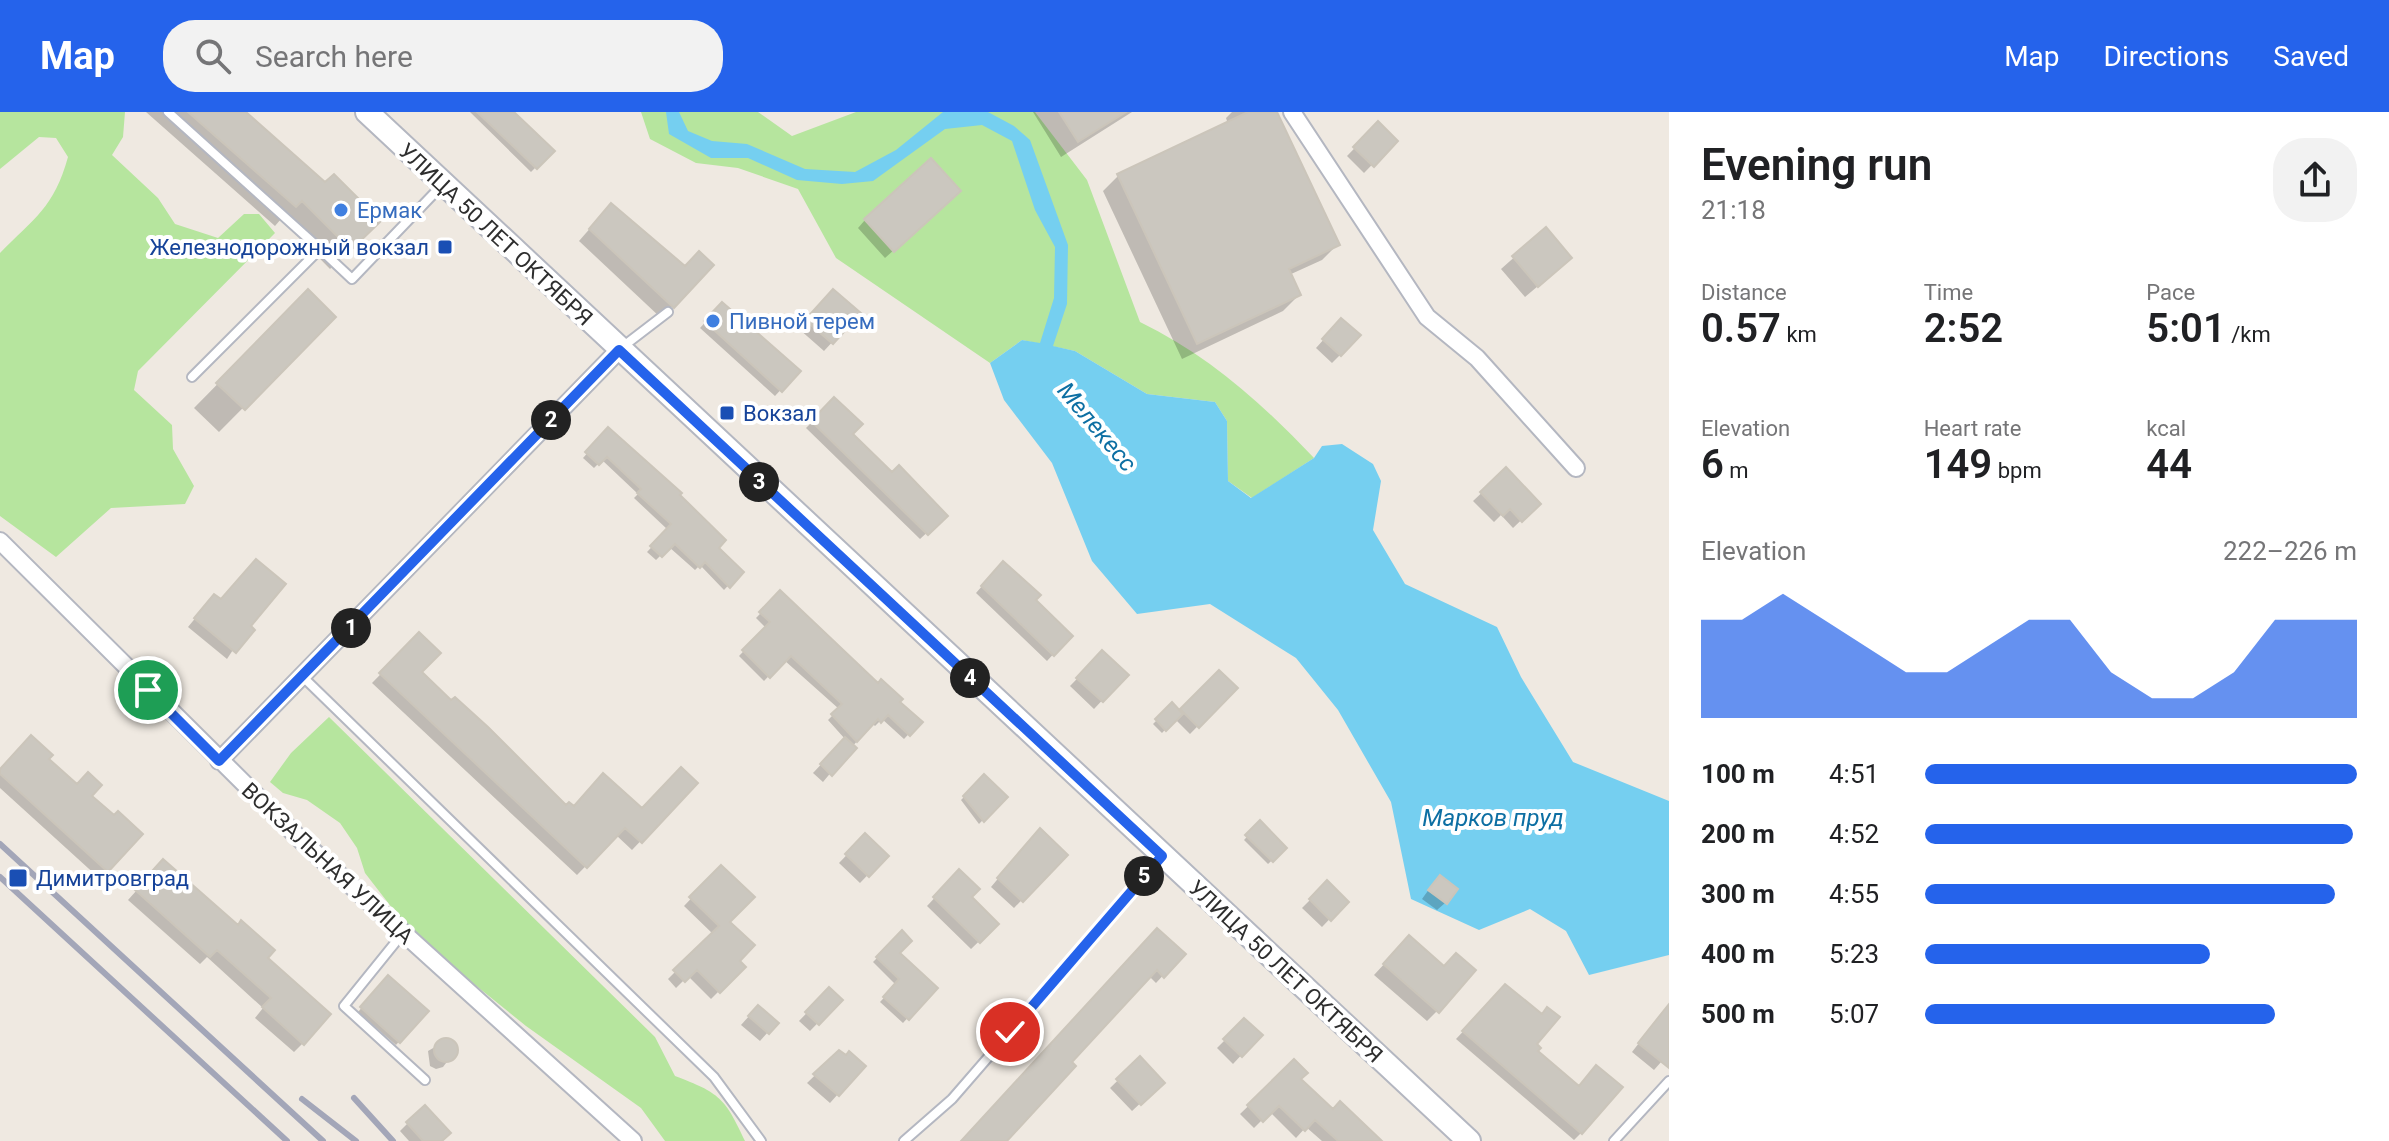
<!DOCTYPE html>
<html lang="en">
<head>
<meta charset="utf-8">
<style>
	:root { --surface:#fff; --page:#f2f2f2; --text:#202124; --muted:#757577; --accent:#2563eb }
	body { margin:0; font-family:Roboto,sans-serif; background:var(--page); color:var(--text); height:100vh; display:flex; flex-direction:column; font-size:30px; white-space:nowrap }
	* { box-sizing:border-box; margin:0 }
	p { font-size:26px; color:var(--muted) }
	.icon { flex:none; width:44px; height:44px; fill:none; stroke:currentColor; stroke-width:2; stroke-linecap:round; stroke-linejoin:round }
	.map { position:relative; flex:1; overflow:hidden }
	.sheet { display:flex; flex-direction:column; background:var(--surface); width:720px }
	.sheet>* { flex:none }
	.pin { position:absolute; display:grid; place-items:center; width:68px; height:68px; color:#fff; margin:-34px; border:4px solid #fff; border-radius:50%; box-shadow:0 2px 8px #0007 }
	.km { position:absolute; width:40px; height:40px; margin:-20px; border-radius:50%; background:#222; color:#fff; font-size:22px; line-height:40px; text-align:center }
	.round { display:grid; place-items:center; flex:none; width:84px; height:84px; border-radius:32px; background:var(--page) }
	.overview { display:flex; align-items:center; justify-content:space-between; height:136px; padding:0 32px }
	h1 { font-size:44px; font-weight:600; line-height:60px }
	.figures { display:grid; grid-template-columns:repeat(3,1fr); gap:12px; height:136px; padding:8px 32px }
	.figures div { display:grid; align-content:center }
	.figures b { font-size:40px; font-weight:600 }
	.figures small { font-size:22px; font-weight:400 }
	.figures p { font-size:22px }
	.chart { height:224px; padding:16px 32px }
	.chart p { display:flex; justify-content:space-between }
	.chart svg { width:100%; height:144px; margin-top:8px; fill:var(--accent); opacity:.7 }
	ul { padding:0 32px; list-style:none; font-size:26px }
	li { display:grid; grid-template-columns:128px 96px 1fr; align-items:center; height:60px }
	li i { height:20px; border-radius:10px; background:var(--accent) }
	header { display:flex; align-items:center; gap:48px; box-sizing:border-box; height:112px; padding:0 40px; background:var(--accent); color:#fff }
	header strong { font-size:38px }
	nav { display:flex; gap:44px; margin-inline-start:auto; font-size:28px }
	.search { width:560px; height:72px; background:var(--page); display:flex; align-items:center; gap:20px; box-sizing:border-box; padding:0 28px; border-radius:32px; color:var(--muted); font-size:30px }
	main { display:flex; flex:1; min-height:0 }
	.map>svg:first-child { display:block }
	.green { fill:#b6e59e }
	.water { fill:#75cff0 }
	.shadow { fill:#0003 }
	.building { fill:#cbc7bf; stroke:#cbc5ba; stroke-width:2 }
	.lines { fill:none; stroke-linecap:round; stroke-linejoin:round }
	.lane-casing { stroke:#b4b7c1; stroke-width:12 }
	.street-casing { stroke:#b4b7c1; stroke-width:20 }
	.secondary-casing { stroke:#b4b7c1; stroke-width:26 }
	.lane { stroke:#fff; stroke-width:8 }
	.street { stroke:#fff; stroke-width:16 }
	.secondary { stroke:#fff; stroke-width:22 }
	.rail { stroke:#a3a6b8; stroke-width:6 }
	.route-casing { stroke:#fff; stroke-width:16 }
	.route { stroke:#2563eb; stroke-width:10 }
	.shop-dot { fill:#3f7fe0; stroke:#fff; stroke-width:3 }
	.transit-dot { fill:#1a4fb4; stroke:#fff; stroke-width:3 }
	.labels { text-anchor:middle; stroke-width:8; stroke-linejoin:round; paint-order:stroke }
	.shop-label { font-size:22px; fill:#366cbe; stroke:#fff; text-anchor:start }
	.street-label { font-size:22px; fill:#2e2e2e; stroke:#fff }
	.transit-label { font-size:22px; fill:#164399; stroke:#fff; text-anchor:start }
	.water-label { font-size:24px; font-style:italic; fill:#0d6fa3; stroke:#fff }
</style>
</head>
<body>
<header>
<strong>Map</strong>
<div class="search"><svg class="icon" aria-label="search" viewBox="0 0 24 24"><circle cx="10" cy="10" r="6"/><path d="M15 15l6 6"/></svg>Search here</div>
<nav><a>Map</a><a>Directions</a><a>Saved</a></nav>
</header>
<main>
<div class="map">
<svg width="1669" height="1029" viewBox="0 0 1669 1029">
	<rect width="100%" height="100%" fill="#efe9e1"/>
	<!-- green -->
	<path class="green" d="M0 0H125L123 25 112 43 158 86 175 112 218 126 244 102H259L275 121 138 259 134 278 172 313 173 337 194 374 185 392 111 396 56 445 0 404V141C34 106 54 96 68 45L56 26 39 25 0 57Z
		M641 0H758L792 24 856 0H1035L1087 68 1140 210C1208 243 1262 291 1314 346L1252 386 1228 369 1227 309 1215 290 1147 282 1075 239 1022 228 990 251 836 146 798 77 738 56 696 51 650 27Z
		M329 605 655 925 675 964C720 981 725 986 745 1029H665L641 996 526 914 413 823 365 761 357 736 340 711 307 688 283 681 270 670 291 641Z"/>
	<!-- water -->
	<path class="water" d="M666 0H679L688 19 712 29 747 32 805 57 855 60 896 38 943 0H988L1014 14 1030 28 1068 133 1067 192 1053 234 1075 239 1147 282 1215 290 1227 309 1228 369 1251 386 1314 346 1322 334 1342 332 1373 352 1381 369 1373 418 1405 472 1497 515 1521 565 1573 650 1669 689V843L1589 863 1566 819 1530 797 1479 818 1411 787 1391 690 1338 598 1296 546 1210 492 1137 502 1092 449 1052 351 1004 288 990 251 1022 228 1040 231 1054 186 1055 135 1035 98 1012 29 982 13 945 17 873 69 842 72 797 68 748 46H711L669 22Z"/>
	<!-- shadow -->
	<path class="shadow" d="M146 0H242L325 73 378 109 330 157 281 107 275 114Z
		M470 0H512L552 39 531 60Z
		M1033 0H1132L1061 45Z
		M1232 0H1275L1338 132 1322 148 1289 163 1299 183 1283 199 1182 247 1103 79 1118 64 1228 12 1226 6Z
		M1378 12 1395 29 1364 61 1347 44Z
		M951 87 885 146 858 116 865 108Z
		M600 105 684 157 711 153 661 206 579 129Z
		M1545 118 1557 158 1525 185 1501 157Z
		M308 180 333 205 219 320 194 296Z
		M826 188 858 202 824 239 799 217Z
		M722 192 798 259 775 284 700 216Z
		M1334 216 1340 243 1332 251 1316 236Z
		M834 288 850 322 892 362 945 404 920 427 806 316Z
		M608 318 678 383 716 436 741 460 724 478 700 453 695 458 669 435 656 448 647 440 668 418 634 386 638 382 602 348 594 356 583 346Z
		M1506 358 1538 392 1513 416 1501 403 1494 410 1473 389Z
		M996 458 1070 524 1047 549 976 481Z
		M780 481 920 610 904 627 882 607 875 614 872 611 823 670 813 661 845 627 828 608 839 597 784 548 764 569 739 544 766 516 756 506Z
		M220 489 248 515 227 547 188 515 207 492Z
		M419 523V560L566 696 642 698 696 671 632 738 616 723 577 763 372 571Z
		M1102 541 1126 563 1094 597 1070 574Z
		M1219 561 1235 576 1190 622 1175 607 1162 621 1153 612 1172 593 1179 601Z
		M47 647 114 706 140 722 99 766 0 676V659Z
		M984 665 1005 685 979 712 961 688Z
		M1260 711 1285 736 1268 752 1244 728Z
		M865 724 886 744 860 771 839 751Z
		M1032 726 1065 743 1014 796 991 775Z
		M721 755 728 810 737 849 743 855 711 887 688 864 676 876 668 867 713 822 684 794Z
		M154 759 265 847 303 931 294 940 255 906 263 896 207 845 200 852 128 788Z
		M959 760 970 785 997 812 971 837 927 794Z
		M1327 771 1346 790 1322 815 1302 796Z
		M1432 773 1445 791 1437 798 1422 787Z
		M902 821 897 842 935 876 903 911 880 890 896 873 873 850Z
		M1150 826 1183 842 1156 871 1149 864 1069 950 1004 1029H965Z
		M1399 836 1437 899 1427 909 1374 863Z
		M388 866 426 899 396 933 358 900Z
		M1505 875 1581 1021 1574 1028 1456 927Z
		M829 878 840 888 810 919 799 909Z
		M750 903 776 911 760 929 741 913Z
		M1669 905V941L1654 958 1632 940 1656 909Z
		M1244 909 1260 923 1233 952 1217 936Z
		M447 928 453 930 456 938 443 955 436 957 430 954 428 939Z
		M839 940 863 954 830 991 807 971Z
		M1140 947 1162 971 1132 999 1110 976Z
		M1294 950 1299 967 1332 999 1382 1029H1322L1306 1015 1296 1026 1270 1000 1254 1016 1240 1002Z
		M408 1011 441 1029H409L400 1019Z"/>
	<!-- building -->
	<path class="building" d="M188 0H246L325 70 334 62 381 109 351 138 302 89 296 95Z
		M477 0H514L555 39 537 57Z
		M1059 0H1126L1078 30Z
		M1248 0H1277L1340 133 1289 157 1301 183 1197 232 1117 62Z
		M1378 9 1398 29 1374 55 1353 35Z
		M931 46 961 79 894 140 864 107Z
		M611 91 685 154 699 139 714 153 674 196 589 117Z
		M1546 115 1572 146 1538 175 1512 144Z
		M308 177 336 205 245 298 216 271Z
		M833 177 861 201 833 232 805 208Z
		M722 190 801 259 782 280 704 209Z
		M1341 206 1361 223 1341 244 1322 227Z
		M834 285 863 312 853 322 892 360 899 353 948 404 928 423 811 309Z
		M608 315 682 381 680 383 726 428 719 436 744 460 730 476 705 450 700 456 675 432 662 445 650 434 671 412 637 381 641 377 607 345 599 353 585 340Z
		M1506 355 1541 392 1522 410 1510 397 1503 404 1480 380Z
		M256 447 286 472 251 514 255 518 236 541 194 506 214 482 221 487Z
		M1003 449 1041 483 1036 488 1073 524 1054 544 981 474Z
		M780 478 878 571 881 567 903 587 900 590 923 610 910 624 888 603 881 611 878 607 857 630 831 602 842 592 791 544 770 566 742 538 770 510 759 500Z
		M419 520 441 541 422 560 451 588 455 585 488 615 566 693 569 690 574 694 603 661 642 696 681 655 698 671 642 731 625 716 587 756 379 561Z
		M1102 538 1129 563 1103 590 1076 566Z
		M1219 558 1238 576 1199 616 1180 597Z
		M1172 590 1183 602 1166 619 1155 607Z
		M31 623 53 643 49 647 77 672 88 660 102 673 92 684 114 703 118 699 143 722 108 760 0 662V657Z
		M845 625 857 636 832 664 820 652Z
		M984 662 1008 685 984 710 963 684Z
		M1260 708 1287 736 1273 750 1245 723Z
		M1040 716 1068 743 1023 790 997 766Z
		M865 721 889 744 869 765 845 742Z
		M163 747 238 813 241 808 275 838 268 846 331 902 304 933 262 895 271 886 217 838 210 845 135 778Z
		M721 753 755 785 730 810 755 833 740 849 746 855 720 881 697 858 685 870 673 858 719 814 689 785Z
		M959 757 980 777 972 785 999 812 980 831 933 785Z
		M1440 763 1458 777 1447 792 1428 778Z
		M1327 768 1349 790 1331 809 1309 787Z
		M1157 816 1186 842 1164 866 1157 858 1072 950 1076 954 1007 1029H961Z
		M902 818 912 829 900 841 938 876 909 908 883 885 899 867 876 845Z
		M1409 823 1444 854 1456 841 1476 858 1439 901 1383 852Z
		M388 863 429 899 400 931 360 895Z
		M1505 872 1542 902 1547 895 1560 905 1537 932 1541 936 1538 939 1579 974 1596 953 1623 975 1582 1022 1462 919Z
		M829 875 843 888 819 913 805 900Z
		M1669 892V956L1638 931Z
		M758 893 779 911 769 922 748 904Z
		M1244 906 1263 923 1242 945 1223 927Z
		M434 938a12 12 0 1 1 24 0a12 12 0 1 1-24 0Z
		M839 938 846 943 849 939 866 954 839 984 813 962Z
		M1140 944 1165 971 1141 993 1116 967Z
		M1294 947 1308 961 1301 967 1333 997 1340 989 1382 1029H1338L1315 1008 1305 1019 1279 994 1263 1010 1247 993Z
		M425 993 451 1021 442 1029H423L406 1010Z"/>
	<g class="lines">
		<defs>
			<path id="lane" d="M168 0 320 137 192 265
				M320 137 352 167 443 72
				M621 236 668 200
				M303 565 714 965 761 1029
				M403 821 344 894 425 968
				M904 1029 952 987 1161 746
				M1614 1029 1669 969"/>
			<path id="street" d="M1292 0 1427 205 1477 246 1576 356
				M0 429 302 729 633 1029
				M219 649 619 238"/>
			<path id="secondary" d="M367 0 1469 1029"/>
		</defs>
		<!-- lane casing -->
		<use href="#lane" class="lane-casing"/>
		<!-- street casing -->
		<use href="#street" class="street-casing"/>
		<!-- secondary casing -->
		<use href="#secondary" class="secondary-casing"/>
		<!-- lane -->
		<use href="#lane" class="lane"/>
		<!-- street -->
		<use href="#street" class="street"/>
		<!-- secondary -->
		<use href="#secondary" class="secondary"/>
		<!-- rail -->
		<path class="rail" d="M0 732 323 1029
			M0 765 287 1029
			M354 986 393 1029
			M302 987 356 1029"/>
	</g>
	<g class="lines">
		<defs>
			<path id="route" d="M148 578 219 649 619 238 1162 744 1010 920"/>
		</defs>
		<!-- route casing -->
		<use href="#route" class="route-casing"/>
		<!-- route -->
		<use href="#route" class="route"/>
	</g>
	<!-- markers -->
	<g class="shop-dot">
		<circle cx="341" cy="98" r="8"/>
		<circle cx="713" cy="209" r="8"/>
	</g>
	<g class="transit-dot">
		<rect x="437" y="127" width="16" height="16" rx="4"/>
		<rect x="719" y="293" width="16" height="16" rx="4"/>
		<rect x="8" y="756" width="20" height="20" rx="4"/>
	</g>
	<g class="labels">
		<!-- shop labels -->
		<g class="shop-label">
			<text x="357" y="106">Ермак</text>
			<text x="729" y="217">Пивной терем</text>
		</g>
		<!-- street labels -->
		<g class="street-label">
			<text transform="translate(496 122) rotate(43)" y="8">УЛИЦА 50 ЛЕТ ОКТЯБРЯ</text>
			<text transform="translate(328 751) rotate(43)" y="8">ВОКЗАЛЬНАЯ УЛИЦА</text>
			<text transform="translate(1286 859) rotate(43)" y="8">УЛИЦА 50 ЛЕТ ОКТЯБРЯ</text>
		</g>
		<!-- transit labels -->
		<g class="transit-label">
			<text x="429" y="143" text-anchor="end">Железнодорожный вокзал</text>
			<text x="743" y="309">Вокзал</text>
			<text x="36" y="774">Димитровград</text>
		</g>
		<!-- water labels -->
		<g class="water-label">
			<text transform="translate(1097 315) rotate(50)" y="8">Мелекесс</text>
			<text x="1493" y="714">Марков пруд</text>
		</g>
	</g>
</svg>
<div class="pin" style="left:148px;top:578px;background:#1e9e55"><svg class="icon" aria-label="arrive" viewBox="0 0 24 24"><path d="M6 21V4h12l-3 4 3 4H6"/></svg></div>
<div class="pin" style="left:1010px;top:920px;background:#d93025"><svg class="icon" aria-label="check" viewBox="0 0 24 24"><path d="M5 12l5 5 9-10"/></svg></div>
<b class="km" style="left:351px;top:516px">1</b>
<b class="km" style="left:551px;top:308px">2</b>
<b class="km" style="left:759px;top:370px">3</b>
<b class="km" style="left:970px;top:566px">4</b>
<b class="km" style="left:1144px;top:764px">5</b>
</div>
<section class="sheet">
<div class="overview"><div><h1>Evening run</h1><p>21:18</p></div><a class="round"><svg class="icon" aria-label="share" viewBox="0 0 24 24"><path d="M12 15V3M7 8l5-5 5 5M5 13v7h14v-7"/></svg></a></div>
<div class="figures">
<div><p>Distance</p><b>0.57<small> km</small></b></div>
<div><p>Time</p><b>2:52</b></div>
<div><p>Pace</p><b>5:01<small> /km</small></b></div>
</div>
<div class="figures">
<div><p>Elevation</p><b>6<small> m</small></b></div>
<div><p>Heart rate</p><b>149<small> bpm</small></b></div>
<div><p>kcal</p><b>44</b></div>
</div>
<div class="chart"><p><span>Elevation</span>222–226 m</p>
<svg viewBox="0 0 160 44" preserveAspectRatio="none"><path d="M0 44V14L10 14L20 6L30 14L40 22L50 30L60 30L70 22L80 14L90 14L100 30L110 38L120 38L130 30L140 14L150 14L160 14V44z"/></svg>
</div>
<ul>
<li><b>100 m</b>4:51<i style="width:100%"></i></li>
<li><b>200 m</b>4:52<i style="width:99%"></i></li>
<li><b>300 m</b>4:55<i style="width:95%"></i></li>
<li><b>400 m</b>5:23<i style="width:66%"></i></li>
<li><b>500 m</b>5:07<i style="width:81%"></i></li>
</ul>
</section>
</main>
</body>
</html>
